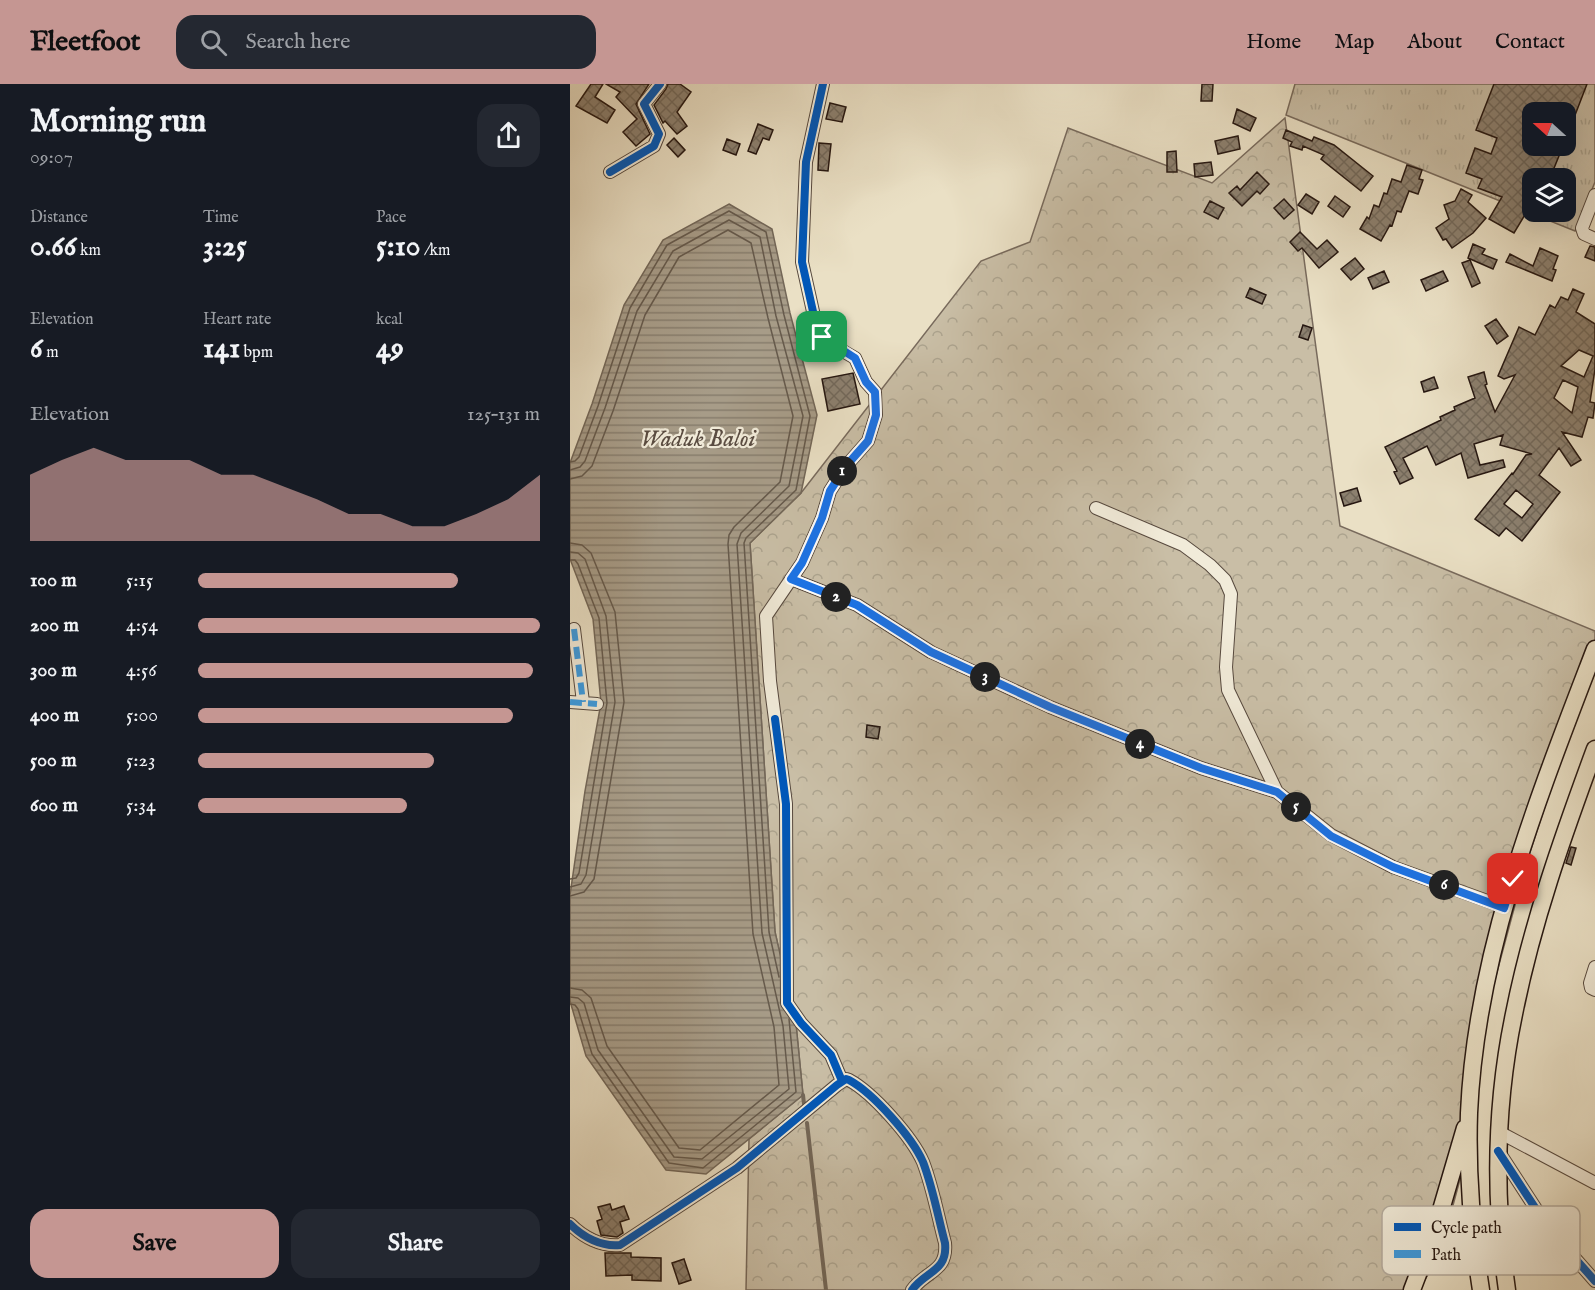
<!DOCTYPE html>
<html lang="en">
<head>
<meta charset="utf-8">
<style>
	:root { --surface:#171b24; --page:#242831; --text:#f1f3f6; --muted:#9ea1a6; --accent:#c59692 }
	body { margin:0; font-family:"IM FELL English",serif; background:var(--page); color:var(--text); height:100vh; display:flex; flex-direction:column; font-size:22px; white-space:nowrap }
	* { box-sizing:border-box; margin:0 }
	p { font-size:20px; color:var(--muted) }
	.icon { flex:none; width:33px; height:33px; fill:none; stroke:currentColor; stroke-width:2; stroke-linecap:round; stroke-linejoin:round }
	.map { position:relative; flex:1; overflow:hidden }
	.details { display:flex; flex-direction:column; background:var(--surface); width:570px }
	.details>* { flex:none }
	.needle { width:39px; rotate:291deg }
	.tools { position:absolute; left:952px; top:18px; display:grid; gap:12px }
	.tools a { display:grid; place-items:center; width:54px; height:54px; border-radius:12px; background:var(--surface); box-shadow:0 6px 24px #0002; font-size:30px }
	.pin { position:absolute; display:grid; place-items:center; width:51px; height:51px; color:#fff; margin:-26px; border-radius:12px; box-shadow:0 3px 9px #0006 }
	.km { position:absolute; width:30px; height:30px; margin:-15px; border-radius:50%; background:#222; color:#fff; font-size:16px; line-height:30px; text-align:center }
	.round { display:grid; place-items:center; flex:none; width:63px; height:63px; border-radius:18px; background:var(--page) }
	.head { display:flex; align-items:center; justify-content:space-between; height:102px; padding:0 30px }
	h1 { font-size:33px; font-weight:800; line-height:45px }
	.figures { display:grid; grid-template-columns:repeat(3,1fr); gap:9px; height:102px; padding:6px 30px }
	.figures div { display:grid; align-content:center }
	.figures b { font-size:30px; font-weight:800 }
	.figures small { font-size:16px; font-weight:400 }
	.figures p { font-size:16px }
	.chart { height:168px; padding:12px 30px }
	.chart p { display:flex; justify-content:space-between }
	.chart svg { width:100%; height:108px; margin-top:6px; fill:var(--accent); opacity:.7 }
	.cta { display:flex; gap:12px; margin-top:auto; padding:12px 30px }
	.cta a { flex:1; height:69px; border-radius:18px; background:var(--accent); color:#111; font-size:24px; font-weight:800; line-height:69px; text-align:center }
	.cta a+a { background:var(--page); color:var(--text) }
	ul { padding:0 30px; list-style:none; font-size:20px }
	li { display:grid; grid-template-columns:96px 72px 1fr; align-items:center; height:45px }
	li i { height:15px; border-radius:8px; background:var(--accent) }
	header { display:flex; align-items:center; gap:36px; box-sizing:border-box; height:84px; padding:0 30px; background:var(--accent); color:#111 }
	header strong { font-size:28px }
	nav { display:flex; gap:33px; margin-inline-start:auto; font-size:21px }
	.search { width:420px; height:54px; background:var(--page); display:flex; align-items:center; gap:15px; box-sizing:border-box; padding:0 21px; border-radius:18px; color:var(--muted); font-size:22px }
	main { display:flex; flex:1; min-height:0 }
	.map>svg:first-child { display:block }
	.grass { fill:url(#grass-tufts); stroke:#786a5c; stroke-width:1.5; fill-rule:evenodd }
	.forest { fill:url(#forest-crowns); stroke:#786a5c; stroke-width:1.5 }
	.water { fill:url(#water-rules); stroke:#736758; stroke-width:1.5 }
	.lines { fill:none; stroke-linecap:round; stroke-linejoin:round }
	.shore { stroke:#665a4c; stroke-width:1.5 }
	.stream { stroke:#736758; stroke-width:4 }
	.building { fill:url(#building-cross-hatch); stroke:#261711; stroke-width:1.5; fill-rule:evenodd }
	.minor-casing { stroke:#57493e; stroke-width:14 }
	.major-casing { stroke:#261711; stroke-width:19 }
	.minor { stroke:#f1ebd9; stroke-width:12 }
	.major { stroke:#eae0c5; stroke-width:16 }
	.quiet { stroke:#3c9ade; stroke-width:6; stroke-dasharray:12 6; stroke-linecap:butt }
	.cycleway-casing { stroke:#f1ebd9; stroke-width:11 }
	.cycleway { stroke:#0057b8; stroke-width:8 }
	.route-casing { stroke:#fff; stroke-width:12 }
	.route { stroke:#1a73e8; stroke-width:8 }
	.labels { text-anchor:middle; stroke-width:4.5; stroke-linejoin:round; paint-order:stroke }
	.water-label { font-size:24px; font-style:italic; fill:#5a4c41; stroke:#f1ebd9 }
	.key { fill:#f1ebd9; stroke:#b4ab9d; stroke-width:1.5 }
	.key-label { font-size:16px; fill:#261711 }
</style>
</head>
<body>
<header>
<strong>Fleetfoot</strong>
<div class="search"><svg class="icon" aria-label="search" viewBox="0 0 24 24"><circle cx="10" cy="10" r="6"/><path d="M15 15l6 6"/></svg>Search here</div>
<nav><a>Home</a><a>Map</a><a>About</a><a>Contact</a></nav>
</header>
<main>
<section class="details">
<div class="head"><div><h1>Morning run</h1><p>09:07</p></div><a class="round"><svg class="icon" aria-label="share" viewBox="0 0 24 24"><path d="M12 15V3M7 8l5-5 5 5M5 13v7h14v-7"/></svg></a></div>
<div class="figures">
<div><p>Distance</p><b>0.66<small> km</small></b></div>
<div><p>Time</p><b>3:25</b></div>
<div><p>Pace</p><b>5:10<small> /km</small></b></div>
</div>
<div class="figures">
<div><p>Elevation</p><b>6<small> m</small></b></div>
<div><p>Heart rate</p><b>141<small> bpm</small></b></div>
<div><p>kcal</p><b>49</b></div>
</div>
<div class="chart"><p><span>Elevation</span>125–131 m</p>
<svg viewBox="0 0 160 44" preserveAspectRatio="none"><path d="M0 44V17L10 11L20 6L30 11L40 11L50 11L60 17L70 17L80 22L90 27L100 33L110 33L120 38L130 38L140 33L150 27L160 17V44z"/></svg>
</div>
<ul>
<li><b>100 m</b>5:15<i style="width:76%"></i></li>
<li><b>200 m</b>4:54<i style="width:100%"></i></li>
<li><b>300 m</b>4:56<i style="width:98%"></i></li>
<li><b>400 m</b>5:00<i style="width:92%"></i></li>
<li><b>500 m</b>5:23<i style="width:69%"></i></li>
<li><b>600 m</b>5:34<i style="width:61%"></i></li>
</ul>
<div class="cta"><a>Save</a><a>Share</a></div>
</section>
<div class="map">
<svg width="1025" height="1206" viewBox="0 0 1025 1206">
	<defs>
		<pattern id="grass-tufts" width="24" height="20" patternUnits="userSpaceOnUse" patternTransform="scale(1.5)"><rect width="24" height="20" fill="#c9bea6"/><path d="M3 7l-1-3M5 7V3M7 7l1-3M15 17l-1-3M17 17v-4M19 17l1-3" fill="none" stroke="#aca38e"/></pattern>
		<pattern id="forest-crowns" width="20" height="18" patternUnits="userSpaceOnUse" patternTransform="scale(1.5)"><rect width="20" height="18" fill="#c9bea6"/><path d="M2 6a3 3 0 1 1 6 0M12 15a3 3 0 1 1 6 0" fill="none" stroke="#aca38e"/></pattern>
		<pattern id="water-rules" width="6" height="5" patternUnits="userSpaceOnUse" patternTransform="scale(1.5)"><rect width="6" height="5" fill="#a79c88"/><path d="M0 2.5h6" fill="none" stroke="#887e6e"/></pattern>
		<pattern id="building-cross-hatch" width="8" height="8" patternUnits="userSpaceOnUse" patternTransform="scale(1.5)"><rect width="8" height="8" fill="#8c806f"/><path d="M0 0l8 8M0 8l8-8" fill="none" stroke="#72685a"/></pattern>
	</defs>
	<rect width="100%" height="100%" fill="#eae0c5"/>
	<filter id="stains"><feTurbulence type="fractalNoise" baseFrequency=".00333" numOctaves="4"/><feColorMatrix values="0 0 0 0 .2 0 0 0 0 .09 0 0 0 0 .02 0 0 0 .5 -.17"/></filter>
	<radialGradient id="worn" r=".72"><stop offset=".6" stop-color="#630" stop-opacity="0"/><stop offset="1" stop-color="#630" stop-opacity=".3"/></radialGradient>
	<!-- grass -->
	<path class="grass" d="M725 0H1025V98L1005 147 716 31ZM963 28H996V62H963ZM963 94H996V128H963Z"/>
	<!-- forest -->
	<path class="forest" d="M715 34 770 442 1025 547V588L986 689 956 780 916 929 892 1088 879 1136 860 1187 849 1206H176L179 1055 233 1011 226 940 205 848 180 459 231 409 411 177 460 158 498 44 642 99Z"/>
	<!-- water -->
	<path class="water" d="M159 120 202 145 220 229 247 331 231 409 180 459 205 848 226 940 233 1011 136 1090 96 1086 16 972 0 917V811L15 707 31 619 23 535 0 475V379L22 320 54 221 93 156Z"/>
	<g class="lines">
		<!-- shore -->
		<path class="shore" d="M0 378 5 377 9 373 28 322 60 224 97 161 159 127 196 148 214 231 240 332 226 406 176 454 174 459 199 848 209 893
			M0 386 10 383 15 377 35 324 67 227 103 167 159 136 190 153 206 232 233 332 219 402 171 449 167 460 192 849 213 942 219 1005 132 1075 104 1073 28 966 14 919 8 914 0 913
			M0 395 12 392 22 382 43 327 75 231 109 173 158 146 181 159 198 234 223 332 210 398 164 443 159 451 158 460 183 850 204 943 209 1001 130 1066 109 1064 37 962 21 914 12 906 0 904
			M0 459 12 461 21 469 45 528 54 618 24 795 14 808 0 812
			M0 468 8 469 15 475 36 532 45 618 16 791 11 800 0 803
			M0 476H5L8 480 29 534 37 619 9 789 6 794 0 795
			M0 920 5 921 8 925 22 970 99 1079 133 1084 226 1008 219 935"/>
		<!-- stream -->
		<path class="stream" d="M233 1011 234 1020
			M237 1039 256 1206"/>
	</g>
	<!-- building -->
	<path class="building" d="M21 0H33L25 13 45 26 37 39 6 22Z
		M36 0H79L66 20 80 50 66 62 53 48 67 35 46 13 50 8Z
		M98 0H110L121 8 107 28 117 42 107 50 95 37 93 39 84 21 96 5Z
		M632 0H643L642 17H631Z
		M924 0H1017L997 52 996 28H963V62H993L980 94H963V125L959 124 944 149 919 135 932 113 908 104 912 95 896 89 905 64 921 70 927 54 906 46Z
		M260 19 276 23 272 38 256 35Z
		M667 25 686 34 680 47 663 39Z
		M188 40 203 46 199 56 193 54 186 70 178 67Z
		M716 46 742 57 744 53 764 61 803 92 791 107 751 75 754 71 733 62 732 66 720 62 722 58 713 54Z
		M668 52 670 65 648 70 645 57Z
		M104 54 115 66 108 73 97 61Z
		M157 55 170 60 166 71 153 66Z
		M249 59 261 60 258 87 248 86Z
		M606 67 607 88H597V68Z
		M641 78 643 91 625 93 624 80Z
		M837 81 852 86 849 95 853 96 848 110 839 107 831 128 827 127 822 142 820 141 811 157 790 145 797 133 799 135 804 121 809 123 814 109 817 110 822 95 831 98Z
		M687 88 699 100 690 110 687 107 672 122 659 109 667 102 670 106Z
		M891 105 902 111 898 118 916 134 903 149 882 164 876 155 873 156 866 144 879 135 874 121 885 117Z
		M736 110 749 118 742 130 728 121Z
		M765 112 780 123 773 133 758 122Z
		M714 115 724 126 714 135 704 124Z
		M640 117 654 124 648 135 634 128Z
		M730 148 747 165 757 156 768 168 749 184 732 164 728 167 720 158Z
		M903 160 915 165 912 170 927 176 923 185 898 174Z
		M1020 162 1025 163V177L1015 173Z
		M970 164 988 172 983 185 986 186 982 197 936 178 940 170 963 182Z
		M785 174 794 185 781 196 771 185Z
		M900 176 910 199 902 203 892 179Z
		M814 187 819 198 803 205 798 194Z
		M873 187 878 197 856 207 851 196Z
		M680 204 696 211 692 220 676 213Z
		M1003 205 1014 210 1006 228 1025 240V285L1020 318 1025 319 1023 334 1018 333 1012 353 992 348 1011 376 1001 382 989 364 969 391 990 408 952 457 936 444 929 452 905 435 942 389 943 390 956 371 962 370 930 361 933 351 904 360 910 381 933 376 935 383 898 394 891 369 866 381 857 362 833 374 843 394 830 400 824 388 827 387 815 363 871 336 870 333 885 326 884 323 905 314 898 293 914 288 917 300 915 301 925 328 945 291 934 295 928 292 949 243 965 251 980 221 985 224 991 213 998 216ZM1009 266 1023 272 1014 293 991 282ZM993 296 1008 303 1002 329 984 314ZM946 406 963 420 952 434 934 420Z
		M926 235 938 252 927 260 915 242Z
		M733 241 742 244 738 256 729 253Z
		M283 289 290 320 258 327 252 295Z
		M864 293 868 304 854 308 851 298Z
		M787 404 791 417 774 422 770 409Z
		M297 641 310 643 308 655 296 653Z
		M1001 763 1006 764 1001 781 996 779Z
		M40 1120 42 1126 54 1122 59 1135 50 1138 53 1149 47 1153 31 1151 27 1137 32 1135 28 1123Z
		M35 1169H61V1173L91 1174V1197L62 1196V1191L36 1192Z
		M114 1175 121 1196 109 1200 102 1179Z"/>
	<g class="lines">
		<defs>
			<path id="minor" d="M253 0 236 78 232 178 248 250 259 259 285 274 296 298 305 308 306 331 298 357 276 382 260 407 252 434 232 479 196 532 200 597 216 720 217 919 231 939 261 971 272 997
				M40 88 84 62 89 50 74 20 90 0
				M1025 111 1012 144 1014 150 1025 155
				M526 424 613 461 640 481 655 496 661 510 656 583 658 606 707 708
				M221 495 287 521 361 568 480 623 631 684 707 708 761 751 823 783 934 823
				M4 545 13 618
				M0 618 27 620
				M1025 883 1020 899 1021 904 1025 906
				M929 1048 1025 1099
				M929 1068 979 1145 1025 1197
				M0 1140C13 1153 31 1163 50 1161L167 1084 267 1001 276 995 279 996C303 1009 342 1053 353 1078 363 1104 368 1133 375 1159 378 1188 355 1187 342 1206"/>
			<path id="major" d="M842 1206 866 1143 895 1044
				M911 1206C902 1148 897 1088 899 1029 906 868 968 714 1025 565
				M937 1206C924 1114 925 1021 944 930 962 839 993 752 1025 665"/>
		</defs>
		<!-- minor casing -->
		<use href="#minor" class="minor-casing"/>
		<!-- major casing -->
		<use href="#major" class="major-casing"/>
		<!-- minor -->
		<use href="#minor" class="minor"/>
		<!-- major -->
		<use href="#major" class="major"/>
		<!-- quiet -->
		<path class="quiet" d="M4 545 13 618
			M0 618 27 620"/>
		<defs>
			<path id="cycleway" d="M253 0 236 78 232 178 248 250 259 259 285 274 296 298
				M40 88 84 62 89 50 74 20 90 0
				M205 635 216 720 217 919 231 939 261 971 272 997
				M928 1067 979 1145 1025 1197
				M0 1140C13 1153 31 1163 50 1161L167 1084 267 1001 276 995 279 996C303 1009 342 1053 353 1078 363 1104 368 1133 375 1159 378 1188 355 1187 342 1206"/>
		</defs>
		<!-- cycleway casing -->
		<use href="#cycleway" class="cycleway-casing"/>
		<!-- cycleway -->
		<use href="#cycleway" class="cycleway"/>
	</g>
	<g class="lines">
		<defs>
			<path id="route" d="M252 253 285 274 296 298 305 308 306 331 298 357 276 382 260 407 252 434 232 479 221 495 287 521 361 568 480 623 631 684 707 708 761 752 823 783 934 824 943 795"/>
		</defs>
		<!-- route casing -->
		<use href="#route" class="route-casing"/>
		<!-- route -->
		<use href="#route" class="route"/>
	</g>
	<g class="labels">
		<!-- water labels -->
		<g class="water-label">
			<text x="128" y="362">Waduk Baloi</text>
		</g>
	</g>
	<!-- legend -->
	<rect x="812" y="1122" width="198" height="69" rx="9" class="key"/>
	<rect x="824" y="1139" width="27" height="8" fill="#0057b8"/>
	<rect x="824" y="1166" width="27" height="8" fill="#3c9ade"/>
	<g class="key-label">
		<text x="861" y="1149">Cycle path</text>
		<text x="861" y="1176">Path</text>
	</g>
	<rect width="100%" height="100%" filter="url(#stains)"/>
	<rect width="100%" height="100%" fill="url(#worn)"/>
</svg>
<div class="tools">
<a><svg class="needle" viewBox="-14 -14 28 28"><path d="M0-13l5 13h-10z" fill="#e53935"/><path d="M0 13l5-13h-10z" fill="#9ea1a6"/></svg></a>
<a><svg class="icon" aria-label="layers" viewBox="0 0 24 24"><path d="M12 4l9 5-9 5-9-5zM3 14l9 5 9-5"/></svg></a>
</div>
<div class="pin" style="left:252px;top:253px;background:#1e9e55"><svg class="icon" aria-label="arrive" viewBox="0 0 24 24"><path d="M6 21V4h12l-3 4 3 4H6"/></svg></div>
<div class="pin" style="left:943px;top:795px;background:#d93025"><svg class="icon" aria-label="check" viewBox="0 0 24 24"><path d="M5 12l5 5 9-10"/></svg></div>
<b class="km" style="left:272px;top:387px">1</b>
<b class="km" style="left:266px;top:513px">2</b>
<b class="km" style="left:415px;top:593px">3</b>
<b class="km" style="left:570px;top:660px">4</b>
<b class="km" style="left:726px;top:723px">5</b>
<b class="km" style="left:874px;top:801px">6</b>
</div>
</main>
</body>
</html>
